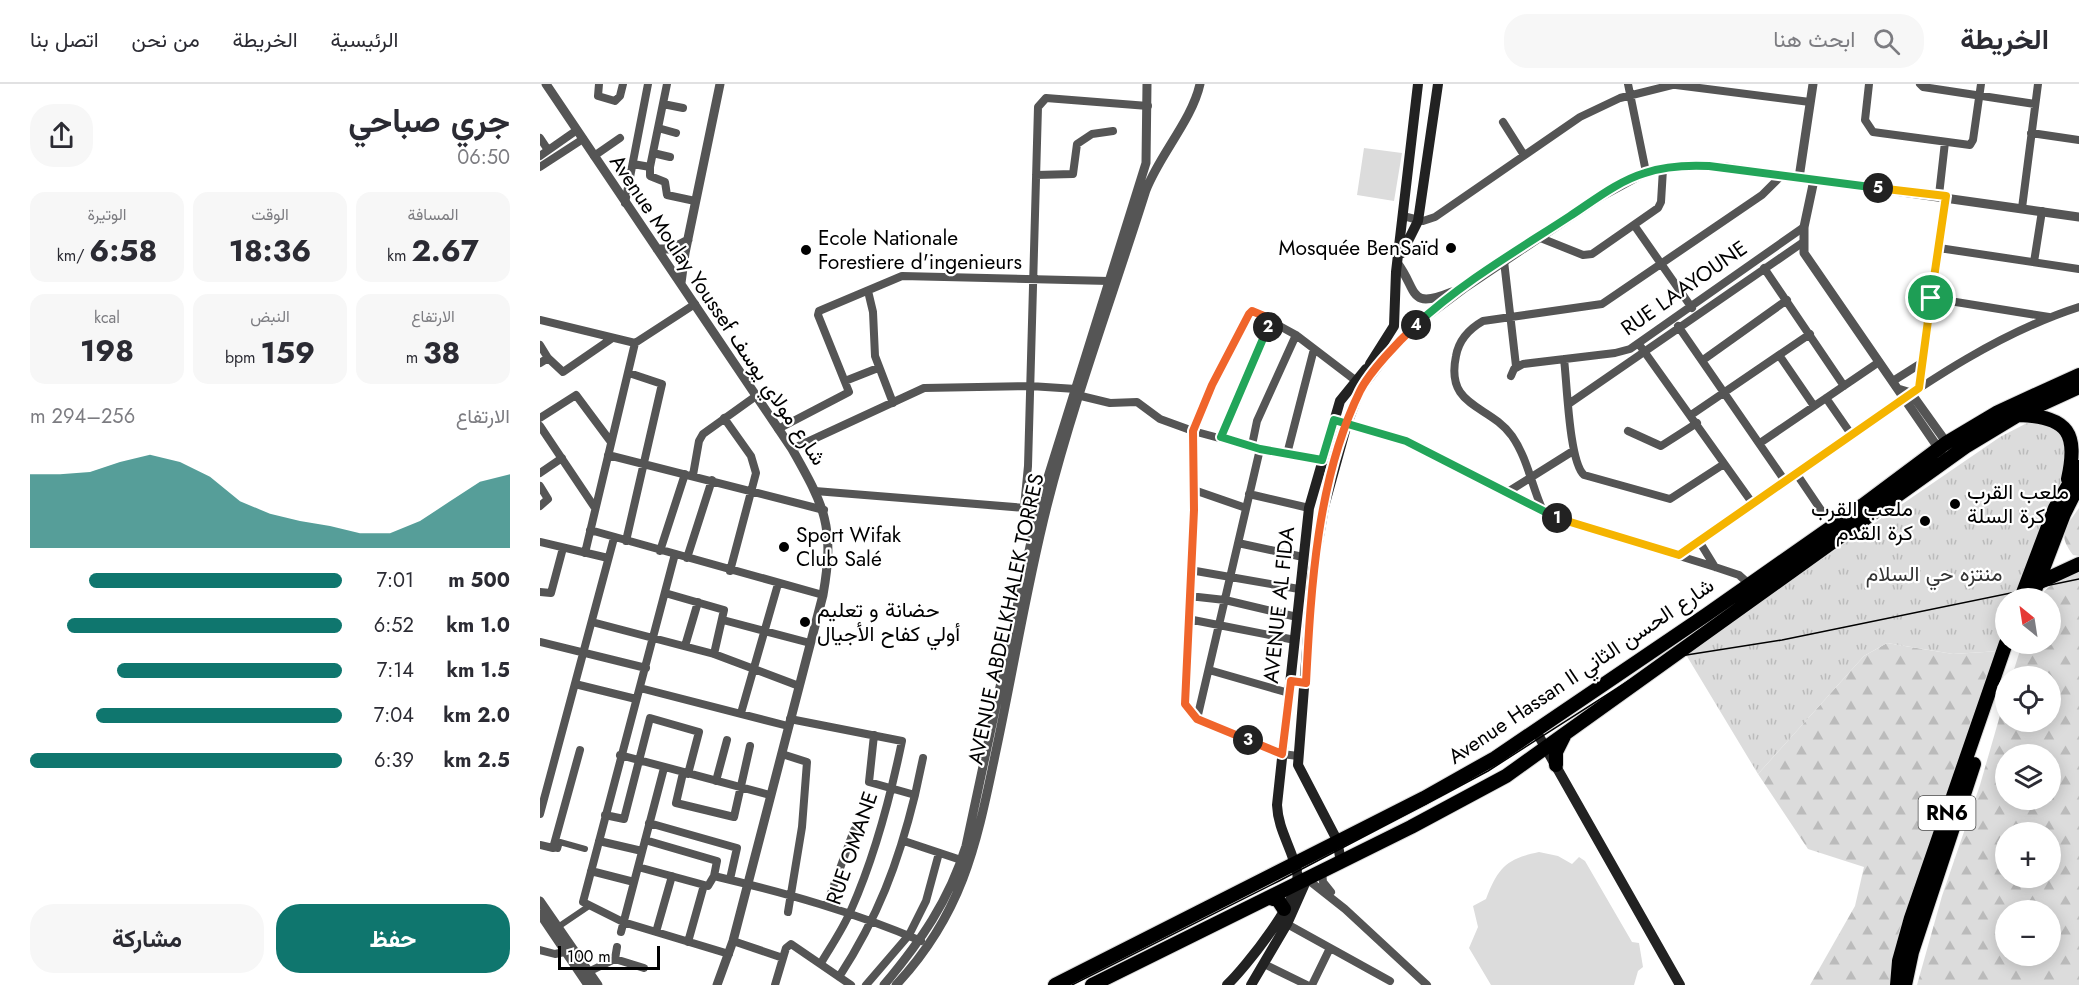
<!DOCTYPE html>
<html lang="ar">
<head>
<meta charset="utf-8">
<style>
	:root { --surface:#fff; --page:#f7f7f7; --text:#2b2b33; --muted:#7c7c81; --line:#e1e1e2; --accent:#0f766e }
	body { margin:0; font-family:Jost,Vazirmatn,sans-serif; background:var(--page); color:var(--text); direction:rtl; height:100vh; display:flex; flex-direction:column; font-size:22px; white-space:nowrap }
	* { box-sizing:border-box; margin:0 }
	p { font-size:20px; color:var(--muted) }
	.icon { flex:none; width:33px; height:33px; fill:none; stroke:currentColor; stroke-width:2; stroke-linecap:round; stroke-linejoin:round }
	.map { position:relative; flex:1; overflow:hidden; direction:ltr }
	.sheet { display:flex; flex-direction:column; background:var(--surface); width:540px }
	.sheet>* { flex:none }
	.needle { width:39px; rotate:330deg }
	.controls { position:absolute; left:1455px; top:504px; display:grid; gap:12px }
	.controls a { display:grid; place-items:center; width:66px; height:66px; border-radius:50%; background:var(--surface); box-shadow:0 3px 15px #0003; font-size:30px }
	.scale { position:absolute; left:18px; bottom:15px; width:102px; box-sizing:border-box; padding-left:6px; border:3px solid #000; border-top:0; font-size:16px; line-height:21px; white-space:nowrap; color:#000; -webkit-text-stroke:4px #fff; paint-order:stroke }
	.pin { position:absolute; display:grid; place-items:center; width:51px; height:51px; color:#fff; margin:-26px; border:3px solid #fff; border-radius:50%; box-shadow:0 2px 6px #0007 }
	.km { position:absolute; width:30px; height:30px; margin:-15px; border-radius:50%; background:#222; color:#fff; font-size:16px; line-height:30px; text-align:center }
	.round { display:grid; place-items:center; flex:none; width:63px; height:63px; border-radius:24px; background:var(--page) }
	.headline { display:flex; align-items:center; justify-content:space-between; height:102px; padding:0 30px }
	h1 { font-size:33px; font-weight:700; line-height:45px }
	.figures { display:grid; grid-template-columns:repeat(3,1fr); gap:9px; height:102px; padding:6px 30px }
	.figures div { display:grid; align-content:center; border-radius:15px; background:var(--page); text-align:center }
	.figures b { font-size:30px; font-weight:700 }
	.figures small { font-size:16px; font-weight:400 }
	.figures p { font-size:16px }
	.chart { height:168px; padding:12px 30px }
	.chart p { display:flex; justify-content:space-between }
	.chart svg { width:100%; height:108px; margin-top:6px; fill:var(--accent); opacity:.7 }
	.action { display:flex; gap:12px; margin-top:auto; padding:12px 30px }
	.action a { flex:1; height:69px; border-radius:24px; background:var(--accent); color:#fff; font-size:24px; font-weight:700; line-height:69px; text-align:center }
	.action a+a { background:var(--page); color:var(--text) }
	ul { padding:0 30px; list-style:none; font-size:20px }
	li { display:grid; grid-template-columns:96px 72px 1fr; align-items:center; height:45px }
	li i { height:15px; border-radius:8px; background:var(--accent) }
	header { display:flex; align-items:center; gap:36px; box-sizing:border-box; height:84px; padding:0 30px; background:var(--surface); border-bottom:2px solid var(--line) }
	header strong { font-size:28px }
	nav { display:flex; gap:33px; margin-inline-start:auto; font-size:21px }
	.search { width:420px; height:54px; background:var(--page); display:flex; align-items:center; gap:15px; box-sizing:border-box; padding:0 21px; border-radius:24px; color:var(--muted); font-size:22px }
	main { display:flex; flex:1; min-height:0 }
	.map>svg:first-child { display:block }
	.grass { fill:#dcdcdc }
	.forest { fill:url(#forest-firs); fill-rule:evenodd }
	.park { fill:url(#park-tufts) }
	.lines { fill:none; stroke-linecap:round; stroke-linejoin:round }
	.trunk-casing { stroke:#dbdbdb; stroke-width:16 }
	.pedestrian { stroke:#555; stroke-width:6 }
	.minor { stroke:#555; stroke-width:8 }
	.tertiary { stroke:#555; stroke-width:9 }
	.secondary { stroke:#222; stroke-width:10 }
	.trunk { stroke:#000; stroke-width:14 }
	.tram { stroke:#000; stroke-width:1.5 }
	.split-1-casing { stroke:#fff; stroke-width:12 }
	.split-2-casing { stroke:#fff; stroke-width:12 }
	.split-3-casing { stroke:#fff; stroke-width:12 }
	.split-4-casing { stroke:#fff; stroke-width:12 }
	.split-5-casing { stroke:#fff; stroke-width:12 }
	.split-6-casing { stroke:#fff; stroke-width:12 }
	.split-1 { stroke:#f5b400; stroke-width:8 }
	.split-2 { stroke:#22a559; stroke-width:8 }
	.split-3 { stroke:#f0652b; stroke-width:8 }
	.split-4 { stroke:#f0652b; stroke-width:8 }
	.split-5 { stroke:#22a559; stroke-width:8 }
	.split-6 { stroke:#f5b400; stroke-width:8 }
	.poi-dot { fill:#000; stroke:#fff; stroke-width:2 }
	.labels { text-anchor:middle; stroke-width:4.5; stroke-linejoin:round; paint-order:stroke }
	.shield { fill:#fff; stroke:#4c4c4c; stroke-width:1.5 }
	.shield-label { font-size:20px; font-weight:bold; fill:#000 }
	.poi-label { font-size:21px; fill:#000; stroke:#fff; text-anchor:start }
	.street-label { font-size:21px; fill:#000; stroke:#fff }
	.park-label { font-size:21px; fill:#333; stroke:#fff }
</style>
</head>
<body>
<header>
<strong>الخريطة</strong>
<div class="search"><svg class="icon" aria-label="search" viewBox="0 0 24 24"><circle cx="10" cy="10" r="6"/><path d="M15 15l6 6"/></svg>ابحث هنا</div>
<nav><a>الرئيسية</a><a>الخريطة</a><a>من نحن</a><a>اتصل بنا</a></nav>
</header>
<main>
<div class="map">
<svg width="1539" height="901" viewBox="0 0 1539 901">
	<defs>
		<pattern id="forest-firs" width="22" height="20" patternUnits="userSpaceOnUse" patternTransform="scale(1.5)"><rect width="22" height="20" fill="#dcdcdc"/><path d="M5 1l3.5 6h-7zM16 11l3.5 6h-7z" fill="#bbb"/></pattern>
		<pattern id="park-tufts" width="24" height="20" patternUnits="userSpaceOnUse" patternTransform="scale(1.5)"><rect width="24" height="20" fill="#dcdcdc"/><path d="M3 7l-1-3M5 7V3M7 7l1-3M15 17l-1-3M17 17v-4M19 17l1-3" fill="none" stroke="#bbb"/></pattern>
	</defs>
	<rect width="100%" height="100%" fill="#fff"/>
	<!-- grass -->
	<path class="grass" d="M824 64 862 69 854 117 817 111Z
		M999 768 1018 772 1032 780 1039 773 1045 777 1092 858 1099 859 1103 883 1098 887 1094 901H951L929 864 938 843 933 822 946 815C958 784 966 775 999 768Z"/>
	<!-- forest -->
	<path class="forest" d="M1539 424V472L1533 471C1517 450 1525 444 1539 424Z
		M1539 486V901H1377L1402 812 1440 701 1465 614 1466 638H1510V592H1472L1482 560H1510V514H1497L1512 500ZM1466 670H1510V716H1466ZM1466 748H1510V794H1466ZM1466 826H1510V872H1466Z
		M1347 559 1413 570 1460 567 1357 901H1270L1315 822 1324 783 1268 765 1218 690 1324 572Z"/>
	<!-- park -->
	<path class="park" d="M1501 336 1518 347 1526 358 1525 397 1477 514H1466L1465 549 1460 567 1413 570 1347 559 1324 572 1218 690 1145 569 1460 353 1487 339Z"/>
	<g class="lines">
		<defs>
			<path id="trunk" d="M1480 331C1529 333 1538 350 1528 395
				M1498 499 1539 480
				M1481 514 1515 424 1539 383
				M1492 514 1524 430 1539 400
				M1016 681V668L1024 652
				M729 814 738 816 744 825
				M515 901 884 714 955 674 1166 531 1323 421 1406 359 1458 328 1539 291
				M552 901 871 743 966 692 1425 363 1478 331 1539 303
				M1357 901 1359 877 1371 834 1466 559
				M1365 901 1372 868 1434 680"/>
		</defs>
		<!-- trunk casing -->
		<use href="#trunk" class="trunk-casing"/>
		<!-- pedestrian -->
		<path class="pedestrian" d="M13 764 18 765 20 758 45 765
			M18 843 49 822"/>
		<!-- minor -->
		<path class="minor" d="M59 0 58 12 75 17 80 12 83 0
			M1088 0 1106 88
			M1128 0 1270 18
			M1329 0 1325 36 1333 48 1430 61 1433 56 1441 0
			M1380 0 1383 3 1495 20
			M123 20 143 24
			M963 38 984 71
			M118 44 136 49
			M1491 49 1539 56
			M0 54 8 66
			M113 69 130 73
			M0 72 37 46
			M54 72 80 54
			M93 80 110 83 127 0
			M0 83 43 55
			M110 83V92L125 98 127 111 155 117
			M496 91 533 90 537 60 552 50 573 47
			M1399 111 1405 58
			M85 119 108 0
			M1482 124 1498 0
			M863 132 883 137 895 133 1040 33 1080 14 1132 1
			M1094 141 1152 224
			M998 153 1043 171 1052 170 1118 124 1121 118 1123 85
			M1399 164 1539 185
			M964 177 976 282
			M1494 178 1502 127
			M1224 184 1304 302
			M328 207 333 228 335 272 353 319
			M1391 214 1509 233
			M0 236 95 259 155 220
			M1138 242 1245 397
			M0 261 8 274
			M1101 263 1213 420
			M1239 271 1274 322
			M1024 275C1027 298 1029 378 1044 391L1130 415 1184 380
			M1163 276 1247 216
			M0 279 8 274 23 288 71 255
			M971 292 974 285 983 280 1075 269 1090 265 1264 143
			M305 297 338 284
			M1353 297 1383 278
			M1379 304 1406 112
			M541 312 570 319 597 318 620 335 653 347 720 365 782 376
			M1286 314 1311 350
			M1030 319 1262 159
			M1151 331 1270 250
			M0 334 36 311 71 358
			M184 334 211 372 216 389 190 487
			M804 339 866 357 1010 432 1175 483 1199 491 1209 500
			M0 342 55 424
			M238 345 309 308 278 231 279 227 362 192 569 197
			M1088 347 1121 362 1157 339
			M681 353 731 235
			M1220 359 1339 278
			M712 361 717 337 756 251
			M252 365 384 304 490 302 536 305
			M747 370 774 265
			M68 371 284 426
			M0 389 22 374
			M1256 389 1281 426
			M153 391 159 357 163 350 216 312
			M0 402 8 415 0 422
			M654 406 706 424
			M275 407 498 425
			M966 409 1033 367
			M709 410 769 424
			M484 423 488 382 498 23 506 14 608 22
			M1004 429C992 404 988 375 972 352 949 320 905 324 916 272 919 255 929 245 943 237L1062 220 1222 111 1241 92
			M50 446 283 511
			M86 457 122 300 89 289
			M1159 457 1175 483
			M0 458 68 474
			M698 459 763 473
			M120 467 145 390
			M45 469 95 259
			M135 470 43 818 83 838 189 870
			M1139 471C1200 429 1261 385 1323 342 1390 296 1461 248 1539 223
			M147 474 172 396
			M650 486 759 505
			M0 508 11 509 23 464
			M125 509 184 526 174 570
			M649 512 685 516 757 533
			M648 535 755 556
			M183 536 270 559
			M52 538 174 570 259 602
			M0 558 106 584
			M145 562 158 518
			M669 586 749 609
			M35 600 96 615
			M100 604 248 642
			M201 629 238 500
			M250 635 362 657C350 715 335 772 311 826 303 845 291 862 281 879
			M657 635 720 365
			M242 670 267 678 262 743 248 828
			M80 671 230 711
			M758 672 742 670 657 635 645 620 653 443V347L672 301 712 227 756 251 815 296
			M143 689 136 719 194 733 210 662
			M176 697 187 656
			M375 711 383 674
			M0 730 74 454
			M65 731 84 735 110 634 159 648 148 690
			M109 739 197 764 190 795
			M105 756 177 777 174 792C246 809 314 828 381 857
			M59 757 102 767
			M364 757 421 776
			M0 761 13 764 40 666
			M98 783 168 802 174 792
			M51 787 94 798
			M782 788 783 798 791 808
			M767 795 805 825 887 901
			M287 820 314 746
			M747 840 850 897
			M81 848 124 684
			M116 848 132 792
			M193 857 243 874
			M148 858 164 801
			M0 866 15 870 29 867
			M75 875 77 863
			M724 880 767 901
			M46 889 75 875 104 884
			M299 893C338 833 358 780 375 711L329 698 334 651
			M235 901 246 864 251 860 311 901
			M326 901 369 851 386 817 399 769
			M772 901 790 864"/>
		<!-- tertiary -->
		<path class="tertiary" d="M6 0 252 365C285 423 295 443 283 511L193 857 177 901
			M1259 94 1273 0
			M1274 96 1264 143V169L1401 368
			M117 165H131L148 156
			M858 180C878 207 868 226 912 208
			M141 199 145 169 180 0
			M825 300 851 266 882 236 926 203 1060 113 1106 88 1148 81 1185 83 1539 133
			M1358 305 1371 309 1409 362
			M0 817 58 901
			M0 830 48 901
			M344 901C380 858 409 817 426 762L498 425 606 79 607 0
			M356 901C425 827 437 757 457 662 474 582 487 501 507 422 534 315 573 211 606 106 620 70 652 36 660 0"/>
		<!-- secondary -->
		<path class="secondary" d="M862 169 878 137 898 0
			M996 647 1140 901
			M801 778 797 756 758 681 773 488 784 423 807 340 830 280 854 242 856 188 878 0
			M687 901C705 884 763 812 757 788 752 764 738 746 737 721L769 424 800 317 826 285
			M711 901 747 840 767 795"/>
		<!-- trunk -->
		<use href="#trunk" class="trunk"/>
		<!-- tram -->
		<path class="tram" d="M532 901 739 797 905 710 948 687 1101 589 1140 572 1242 556 1539 495"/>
	</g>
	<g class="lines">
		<defs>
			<path id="split-1" d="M1017 434 1139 471 1379 304 1391 214"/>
			<path id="split-2" d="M728 243 681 353 720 365 782 376 794 336 866 357 1017 434"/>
			<path id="split-3" d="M708 656 657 635 645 620 654 426 653 347 672 301 709 230 712 227 731 235 728 243"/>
			<path id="split-4" d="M708 656 742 670 751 597 766 599C771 503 777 395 820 307 830 287 859 257 876 241"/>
			<path id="split-5" d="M876 241C921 199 978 166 1030 132 1053 117 1078 97 1105 89 1125 82 1148 81 1169 82L1338 104"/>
			<path id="split-6" d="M1338 104 1406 112 1391 214"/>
		</defs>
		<!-- split-1 casing -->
		<use href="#split-1" class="split-1-casing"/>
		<!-- split-2 casing -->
		<use href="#split-2" class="split-2-casing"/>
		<!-- split-3 casing -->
		<use href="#split-3" class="split-3-casing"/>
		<!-- split-4 casing -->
		<use href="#split-4" class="split-4-casing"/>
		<!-- split-5 casing -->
		<use href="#split-5" class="split-5-casing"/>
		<!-- split-6 casing -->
		<use href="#split-6" class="split-6-casing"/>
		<!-- split-1 -->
		<use href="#split-1" class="split-1"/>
		<!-- split-2 -->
		<use href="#split-2" class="split-2"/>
		<!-- split-3 -->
		<use href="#split-3" class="split-3"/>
		<!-- split-4 -->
		<use href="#split-4" class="split-4"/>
		<!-- split-5 -->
		<use href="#split-5" class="split-5"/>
		<!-- split-6 -->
		<use href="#split-6" class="split-6"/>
	</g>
	<!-- markers -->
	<g class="poi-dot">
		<circle cx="911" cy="164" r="6"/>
		<circle cx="266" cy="166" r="6"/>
		<circle cx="1415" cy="420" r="6"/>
		<circle cx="1385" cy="437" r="6"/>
		<circle cx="244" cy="463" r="6"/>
		<circle cx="265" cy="538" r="6"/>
	</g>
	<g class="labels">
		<!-- shield labels -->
		<rect class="shield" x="1378.5" y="712" width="57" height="34" rx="4.5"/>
		<g class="shield-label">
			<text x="1407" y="736">RN6</text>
		</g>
		<!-- poi labels -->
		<g class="poi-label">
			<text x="278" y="161">Ecole Nationale<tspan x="278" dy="24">Forestiere d'ingenieurs</tspan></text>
			<text x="899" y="171" text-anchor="end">Mosquée BenSaïd</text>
			<text x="1427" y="415">ملعب القرب<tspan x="1427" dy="24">كرة السلة</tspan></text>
			<text x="1373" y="432" text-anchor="end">ملعب القرب<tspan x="1373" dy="24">كرة القدم</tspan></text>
			<text x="256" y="458">Sport Wifak<tspan x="256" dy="24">Club Salé</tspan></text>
			<text x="277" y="533">حضانة و تعليم<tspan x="277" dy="24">أولي كفاح الأجيال</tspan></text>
		</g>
		<!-- street labels -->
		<g class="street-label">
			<text transform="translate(1144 204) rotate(-35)" y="7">RUE LAAYOUNE</text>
			<text transform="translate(178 226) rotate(56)" y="7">Avenue Moulay Youssef شارع مولاي يوسف</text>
			<text transform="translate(739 521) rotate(-84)" y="7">AVENUE AL FIDA</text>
			<text transform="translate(466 535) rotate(-78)" y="7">AVENUE ABDELKHALEK TORRES</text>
			<text transform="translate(1041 587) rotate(-34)" y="7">Avenue Hassan II شارع الحسن الثاني</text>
			<text transform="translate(312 764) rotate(-71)" y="7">RUE OMANE</text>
		</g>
		<!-- park labels -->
		<g class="park-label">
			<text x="1394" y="497">منتزه حي السلام</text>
		</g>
	</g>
</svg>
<div class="controls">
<a><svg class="needle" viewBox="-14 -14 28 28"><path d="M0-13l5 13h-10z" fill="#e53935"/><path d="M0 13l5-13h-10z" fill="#7c7c81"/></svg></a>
<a><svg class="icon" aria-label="locate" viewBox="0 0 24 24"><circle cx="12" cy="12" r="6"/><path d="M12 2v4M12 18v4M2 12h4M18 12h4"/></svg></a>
<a><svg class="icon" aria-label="layers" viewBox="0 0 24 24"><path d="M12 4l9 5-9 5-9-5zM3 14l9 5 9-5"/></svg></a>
<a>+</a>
<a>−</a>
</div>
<div class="scale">100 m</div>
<div class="pin" style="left:1391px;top:214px;background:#1e9e55"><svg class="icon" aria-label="arrive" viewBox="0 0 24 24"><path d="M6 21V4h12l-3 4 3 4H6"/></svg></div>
<b class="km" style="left:1017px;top:434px">1</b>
<b class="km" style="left:728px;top:243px">2</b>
<b class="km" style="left:708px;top:656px">3</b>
<b class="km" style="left:876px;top:241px">4</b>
<b class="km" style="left:1338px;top:104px">5</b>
</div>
<section class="sheet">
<div class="headline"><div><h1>جري صباحي</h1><p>06:50</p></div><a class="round"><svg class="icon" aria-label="share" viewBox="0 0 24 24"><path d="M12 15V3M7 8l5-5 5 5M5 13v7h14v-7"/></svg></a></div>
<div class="figures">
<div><p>المسافة</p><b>2.67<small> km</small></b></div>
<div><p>الوقت</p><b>18:36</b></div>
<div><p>الوتيرة</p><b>6:58<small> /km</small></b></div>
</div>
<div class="figures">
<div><p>الارتفاع</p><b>38<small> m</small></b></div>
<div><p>النبض</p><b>159<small> bpm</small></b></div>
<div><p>kcal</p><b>198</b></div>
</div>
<div class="chart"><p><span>الارتفاع</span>256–294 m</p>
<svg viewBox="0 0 160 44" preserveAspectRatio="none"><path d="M0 44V14L10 14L20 13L30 9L40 6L50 9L60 15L70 25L80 30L90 33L100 35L110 38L120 38L130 33L140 25L150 17L160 14V44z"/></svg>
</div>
<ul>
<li><b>500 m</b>7:01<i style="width:81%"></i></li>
<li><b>1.0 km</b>6:52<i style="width:88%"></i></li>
<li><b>1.5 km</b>7:14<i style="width:72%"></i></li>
<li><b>2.0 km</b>7:04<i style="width:79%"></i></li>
<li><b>2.5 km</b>6:39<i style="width:100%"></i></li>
</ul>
<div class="action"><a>حفظ</a><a>مشاركة</a></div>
</section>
</main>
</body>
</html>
